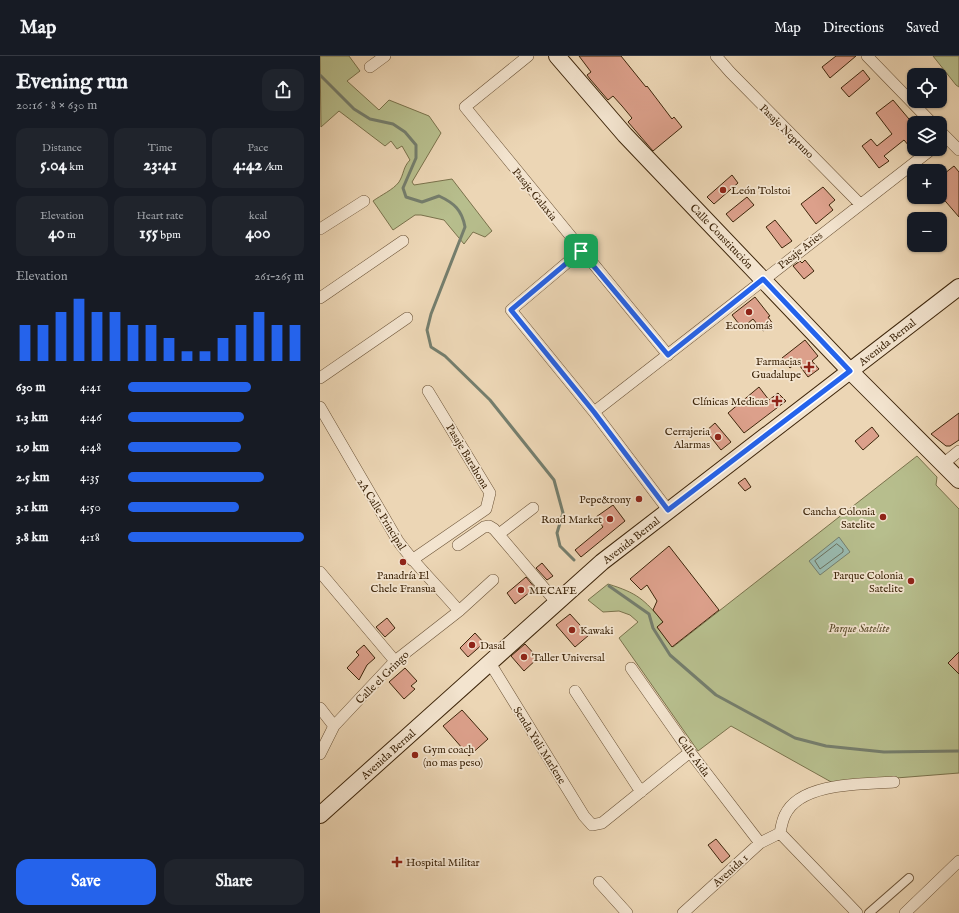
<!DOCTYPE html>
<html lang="en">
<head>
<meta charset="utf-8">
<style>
	:root { --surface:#171b24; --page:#20242c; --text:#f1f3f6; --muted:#9ea1a6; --line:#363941; --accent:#2563eb }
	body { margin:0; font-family:"IM FELL English",serif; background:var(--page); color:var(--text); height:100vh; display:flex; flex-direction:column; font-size:15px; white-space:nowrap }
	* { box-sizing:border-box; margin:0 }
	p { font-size:13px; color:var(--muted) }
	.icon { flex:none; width:22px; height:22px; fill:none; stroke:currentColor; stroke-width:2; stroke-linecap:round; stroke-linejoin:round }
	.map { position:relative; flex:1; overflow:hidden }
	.details { display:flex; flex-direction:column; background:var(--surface); width:320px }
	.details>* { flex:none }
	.fabs { position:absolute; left:587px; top:12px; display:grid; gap:8px }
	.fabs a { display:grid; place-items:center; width:40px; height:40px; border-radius:8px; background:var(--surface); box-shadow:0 1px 3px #0004; font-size:20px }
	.pin { position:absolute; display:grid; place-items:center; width:34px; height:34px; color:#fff; margin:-17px; border-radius:8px; box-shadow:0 2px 6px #0006 }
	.round { display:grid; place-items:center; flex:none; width:42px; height:42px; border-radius:12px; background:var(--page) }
	.headline { display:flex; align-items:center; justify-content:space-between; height:68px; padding:0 16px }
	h1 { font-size:22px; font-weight:700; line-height:30px }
	.stats { display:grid; grid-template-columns:repeat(3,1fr); gap:6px; height:68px; padding:4px 16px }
	.stats div { display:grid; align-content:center; border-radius:10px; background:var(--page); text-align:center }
	.stats b { font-size:17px; font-weight:700 }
	.stats small { font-size:11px; font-weight:400 }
	.stats p { font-size:11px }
	.chart { height:112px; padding:8px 16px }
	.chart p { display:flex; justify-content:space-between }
	.chart svg { width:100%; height:72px; margin-top:4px; stroke:var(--accent); stroke-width:6 }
	.primary-button { display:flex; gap:8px; margin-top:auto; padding:8px 16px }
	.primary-button a { flex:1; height:46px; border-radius:12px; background:var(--accent); color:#fff; font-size:16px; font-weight:700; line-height:46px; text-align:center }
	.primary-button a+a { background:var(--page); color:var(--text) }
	ul { padding:0 16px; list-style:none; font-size:13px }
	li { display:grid; grid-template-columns:64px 48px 1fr; align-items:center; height:30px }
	li i { height:10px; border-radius:5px; background:var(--accent) }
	header { display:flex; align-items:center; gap:24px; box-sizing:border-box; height:56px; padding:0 20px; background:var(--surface); border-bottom:1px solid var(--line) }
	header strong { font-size:19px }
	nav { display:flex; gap:22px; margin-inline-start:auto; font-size:14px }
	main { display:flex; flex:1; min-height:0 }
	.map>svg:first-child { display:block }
	.green { fill:#b7be8d; stroke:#7a724c }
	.water { fill:#99b9ae; stroke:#757e6d }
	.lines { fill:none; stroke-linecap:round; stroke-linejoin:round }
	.shore { stroke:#6c705c; stroke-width:1 }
	.stream { stroke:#757e6d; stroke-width:3 }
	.building { fill:#dca08b; stroke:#3e260b }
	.pedestrian-casing { stroke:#6a5236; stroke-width:10 }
	.minor-casing { stroke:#6a5236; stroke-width:12 }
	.secondary-casing { stroke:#3e260b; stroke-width:18 }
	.pedestrian { stroke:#f3e4cf; stroke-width:8 }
	.minor { stroke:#f3e4cf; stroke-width:11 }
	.secondary { stroke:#f3e4cf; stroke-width:16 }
	.route-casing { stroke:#fff; stroke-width:8 }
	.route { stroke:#2563eb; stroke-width:5 }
	.poi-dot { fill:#8f2418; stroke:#f3e4cf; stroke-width:1.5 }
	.labels { text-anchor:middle; stroke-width:3.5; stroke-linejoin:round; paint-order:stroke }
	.street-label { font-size:11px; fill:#3e260b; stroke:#f3e4cf }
	.poi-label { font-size:11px; fill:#3e260b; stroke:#f3e4cf; text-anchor:start }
	.park-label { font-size:11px; font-style:italic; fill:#5c4c2c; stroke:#f3e4cf }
</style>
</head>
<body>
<header>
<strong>Map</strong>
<nav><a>Map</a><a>Directions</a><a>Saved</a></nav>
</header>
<main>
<section class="details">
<div class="headline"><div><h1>Evening run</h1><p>20:16 · 8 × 630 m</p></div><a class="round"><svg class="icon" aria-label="share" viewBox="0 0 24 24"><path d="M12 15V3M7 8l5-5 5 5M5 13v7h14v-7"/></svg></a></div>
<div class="stats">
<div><p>Distance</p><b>5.04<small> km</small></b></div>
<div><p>Time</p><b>23:41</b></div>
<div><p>Pace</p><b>4:42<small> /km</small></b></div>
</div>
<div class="stats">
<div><p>Elevation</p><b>40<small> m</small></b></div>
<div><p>Heart rate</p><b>155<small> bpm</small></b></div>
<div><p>kcal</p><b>400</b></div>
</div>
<div class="chart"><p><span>Elevation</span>261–265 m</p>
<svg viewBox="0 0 160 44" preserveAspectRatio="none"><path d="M5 44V22M15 44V22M25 44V14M35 44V6M45 44V14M55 44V14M65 44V22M75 44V22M85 44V30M95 44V38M105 44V38M115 44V30M125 44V22M135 44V14M145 44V22M155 44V22"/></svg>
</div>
<ul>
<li><b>630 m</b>4:41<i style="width:70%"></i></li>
<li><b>1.3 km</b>4:46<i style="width:66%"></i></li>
<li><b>1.9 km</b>4:48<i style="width:64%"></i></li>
<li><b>2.5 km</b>4:35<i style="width:77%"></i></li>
<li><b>3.1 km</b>4:50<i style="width:63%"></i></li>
<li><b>3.8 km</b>4:18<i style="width:100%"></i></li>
</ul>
<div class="primary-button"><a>Save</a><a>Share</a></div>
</section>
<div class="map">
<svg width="639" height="857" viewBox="0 0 639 857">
	<rect width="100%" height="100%" fill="#ecd6b5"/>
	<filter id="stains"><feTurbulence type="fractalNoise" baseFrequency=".005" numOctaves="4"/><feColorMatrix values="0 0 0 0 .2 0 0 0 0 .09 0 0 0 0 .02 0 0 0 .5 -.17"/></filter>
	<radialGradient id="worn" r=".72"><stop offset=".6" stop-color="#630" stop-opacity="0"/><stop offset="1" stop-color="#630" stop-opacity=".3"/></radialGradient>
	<!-- green -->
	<path class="green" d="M0 0H29L40 15 27 25 59 54 69 44 109 60 121 77 92 126 94 129 132 123 172 175 165 181 153 176 144 188 124 164 101 159H95L73 174 53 145C61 139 73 134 79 126 84 118 83 111 90 104L82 90 77 93 71 85 65 90 19 55 1 71Z
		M613 0H639V31L636 29Z
		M597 400 617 421 616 429 639 453V717L513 727 411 670 378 695 299 582 318 566 310 559 299 555 283 556 268 544 288 528C317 537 324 543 343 566L337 571 353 591Z"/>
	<!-- water -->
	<path class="water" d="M519 481 530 496 500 519 489 505Z"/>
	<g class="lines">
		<!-- shore -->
		<path class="shore" d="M517 488 523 493V496L500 513 495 505Z"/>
		<!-- stream -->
		<path class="stream" d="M0 19 34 53 50 63 73 68 85 76 96 89V102L83 132 86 141 102 146 119 140C134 147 142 154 145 171L111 258 107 274 111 291 125 300 170 344 234 424 243 457 237 477 240 490 254 504
			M289 530 329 558 333 572 350 599 396 639 475 682 506 690 564 696 639 695"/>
	</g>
	<!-- building -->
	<path class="building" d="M259 0H301L326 31 327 30 352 63 354 61 362 71 333 95 308 66 312 62 302 50 293 40 288 44 270 23 267 19 271 16Z
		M516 0H536L510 22 502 11Z
		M543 14 550 23 529 41 521 32Z
		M573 44 594 69V87L589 90 584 84 564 100 569 105 559 112 542 90 551 83 557 90 572 78 556 57Z
		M634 110 639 116V161L620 139V121Z
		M412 119 418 127 394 148 387 141Z
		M503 131 515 144 509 149 513 154 496 168 481 148Z
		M427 141 434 149 413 166 406 158Z
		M455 164 472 185 462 192 446 171Z
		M485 204 494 215 484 223 473 210 480 205 482 207Z
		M435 241 450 260 448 261 453 268 443 275 433 263 422 272 412 259Z
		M485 284 498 300 492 305 499 313 488 321 477 306 470 312 462 302Z
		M439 331 449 344 458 337 466 345 424 377 408 357Z
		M639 357V384L630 390H626L611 378Z
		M395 367 411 386 401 394 386 375Z
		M552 371 559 380 543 394 535 385Z
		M425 422 431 431 425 435 418 427Z
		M293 449 305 465 261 501 255 494 283 471 276 461Z
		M349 490 399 554 352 591 337 571 343 566 333 554 337 545 327 529 321 534 310 523Z
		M222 507 233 520 227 524 216 512Z
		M206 521 215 532 195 548 187 537Z
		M250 558 269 579 255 591 236 569Z
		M67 562 75 572 65 581 56 571Z
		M155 577 164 587 148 601 140 592Z
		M205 588 218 602 204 615 191 600Z
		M44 589 55 602 47 609 39 624 27 612 39 599 36 596Z
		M639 596V618L628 607Z
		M85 612 97 625 91 630 95 633 84 643 69 626Z
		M142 654 168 683 149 700 123 670Z
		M396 783 410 800 402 807 388 789Z"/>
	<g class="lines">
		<defs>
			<path id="pedestrian" d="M549 857 589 822"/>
			<path id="minor" d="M208 0 145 51 348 299
				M396 0 410 16 540 148
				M547 0 612 67
				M50 11 65 0
				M620 75 639 94
				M0 173 44 145
				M261 195 191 254 274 356 348 454
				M0 242 83 185
				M0 322 87 262
				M0 351 78 485C96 510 119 531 139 555
				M274 356 612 93
				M623 408 639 395
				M179 478 213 452
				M138 489 164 471 169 470 174 473 236 546
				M92 504 166 453 170 437 108 335
				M0 516 75 605
				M170 607 264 760 272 769 282 767 370 696
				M311 612 370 696 440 787
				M255 635 321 736
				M0 652 14 670
				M0 698 14 670 75 605 139 555 173 524
				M460 777C461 772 462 765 465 759 480 726 543 728 574 726
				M460 777 537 857
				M279 826 307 857
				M363 857 440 787 460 777
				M585 857 639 805"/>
			<path id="secondary" d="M237 0 305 79 530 315 639 424
				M0 759 282 506 639 231"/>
		</defs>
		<!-- pedestrian casing -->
		<use href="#pedestrian" class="pedestrian-casing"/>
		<!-- minor casing -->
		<use href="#minor" class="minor-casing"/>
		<!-- secondary casing -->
		<use href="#secondary" class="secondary-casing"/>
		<!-- pedestrian -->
		<use href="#pedestrian" class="pedestrian"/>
		<!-- minor -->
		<use href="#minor" class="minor"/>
		<!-- secondary -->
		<use href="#secondary" class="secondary"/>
	</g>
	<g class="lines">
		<defs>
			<path id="route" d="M261 195 348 299 443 223 530 315 348 454 274 356 191 254Z"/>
		</defs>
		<!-- route casing -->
		<use href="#route" class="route-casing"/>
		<!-- route -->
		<use href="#route" class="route"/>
	</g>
	<!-- markers -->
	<g class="poi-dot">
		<circle cx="403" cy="134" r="4"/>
		<circle cx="429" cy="256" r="4"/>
		<path d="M487 305h4v4h4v4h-4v4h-4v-4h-4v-4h4z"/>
		<path d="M455 339h4v4h4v4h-4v4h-4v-4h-4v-4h4z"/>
		<circle cx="398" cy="381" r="4"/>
		<circle cx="319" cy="443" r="4"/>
		<circle cx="563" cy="461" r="4"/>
		<circle cx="290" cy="463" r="4"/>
		<circle cx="83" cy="506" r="4"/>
		<circle cx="591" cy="525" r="4"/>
		<circle cx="201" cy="534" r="4"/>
		<circle cx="252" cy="574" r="4"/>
		<circle cx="152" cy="589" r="4"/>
		<circle cx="204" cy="601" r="4"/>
		<circle cx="95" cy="699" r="4"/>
		<path d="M75 800h4v4h4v4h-4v4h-4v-4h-4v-4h4z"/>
	</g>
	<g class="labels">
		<!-- street labels -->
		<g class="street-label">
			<text transform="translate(467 75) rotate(45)" y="4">Pasaje Neptuno</text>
			<text transform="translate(215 138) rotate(51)" y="4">Pasaje Galaxia</text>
			<text transform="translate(402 180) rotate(46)" y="4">Calle Constitución</text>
			<text transform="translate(480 194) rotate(-38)" y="4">Pasaje Aries</text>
			<text transform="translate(567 286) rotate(-38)" y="4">Avenida Bernal</text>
			<text transform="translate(148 400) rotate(59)" y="4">Pasaje Barahona</text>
			<text transform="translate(62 458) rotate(58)" y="4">2A Calle Principal</text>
			<text transform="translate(311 484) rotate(-38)" y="4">Avenida Bernal</text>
			<text transform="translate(62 621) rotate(-45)" y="4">Calle el Gringo</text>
			<text transform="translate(220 689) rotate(58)" y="4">Senda Yuli Marlene</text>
			<text transform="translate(68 698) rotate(-42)" y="4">Avenida Bernal</text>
			<text transform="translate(374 700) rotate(54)" y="4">Calle Aida</text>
			<text transform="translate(410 814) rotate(-42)" y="4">Avenida 1</text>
		</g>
		<!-- poi labels -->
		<g class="poi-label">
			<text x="411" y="138">León Tolstoi</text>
			<text x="429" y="273" text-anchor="middle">Economás</text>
			<text x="481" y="309" text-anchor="end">Farmacias<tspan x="481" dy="13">Guadalupe</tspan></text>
			<text x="448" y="349" text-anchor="end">Clínicas Medicas</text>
			<text x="390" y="379" text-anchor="end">Cerrajeria<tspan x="390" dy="13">Alarmas</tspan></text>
			<text x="311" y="447" text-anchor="end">Pepe&amp;rony</text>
			<text x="555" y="459" text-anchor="end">Cancha Colonia<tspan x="555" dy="13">Satelite</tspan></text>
			<text x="282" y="467" text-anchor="end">Road Market</text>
			<text x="83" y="523" text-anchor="middle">Panadría El<tspan x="83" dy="13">Chele Fransua</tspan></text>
			<text x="583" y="523" text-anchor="end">Parque Colonia<tspan x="583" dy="13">Satelite</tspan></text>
			<text x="209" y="538">MECAFE</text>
			<text x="260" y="578">Kawaki</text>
			<text x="160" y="593">Dasal</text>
			<text x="212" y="605">Taller Universal</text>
			<text x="103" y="697">Gym coach<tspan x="103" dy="13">(no mas peso)</tspan></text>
			<text x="86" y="810">Hospital Militar</text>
		</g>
		<!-- park labels -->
		<g class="park-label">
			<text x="539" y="576">Parque Satelite</text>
		</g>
	</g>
	<rect width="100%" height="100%" filter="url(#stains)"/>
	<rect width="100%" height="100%" fill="url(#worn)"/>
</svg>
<div class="fabs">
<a><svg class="icon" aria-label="locate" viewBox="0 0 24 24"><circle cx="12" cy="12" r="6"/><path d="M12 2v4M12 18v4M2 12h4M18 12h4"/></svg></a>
<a><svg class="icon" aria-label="layers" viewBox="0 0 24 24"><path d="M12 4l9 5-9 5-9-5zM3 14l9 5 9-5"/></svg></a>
<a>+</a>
<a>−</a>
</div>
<div class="pin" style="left:261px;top:195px;background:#1e9e55"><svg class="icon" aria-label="arrive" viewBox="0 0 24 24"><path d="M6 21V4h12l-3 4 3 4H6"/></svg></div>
</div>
</main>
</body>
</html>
